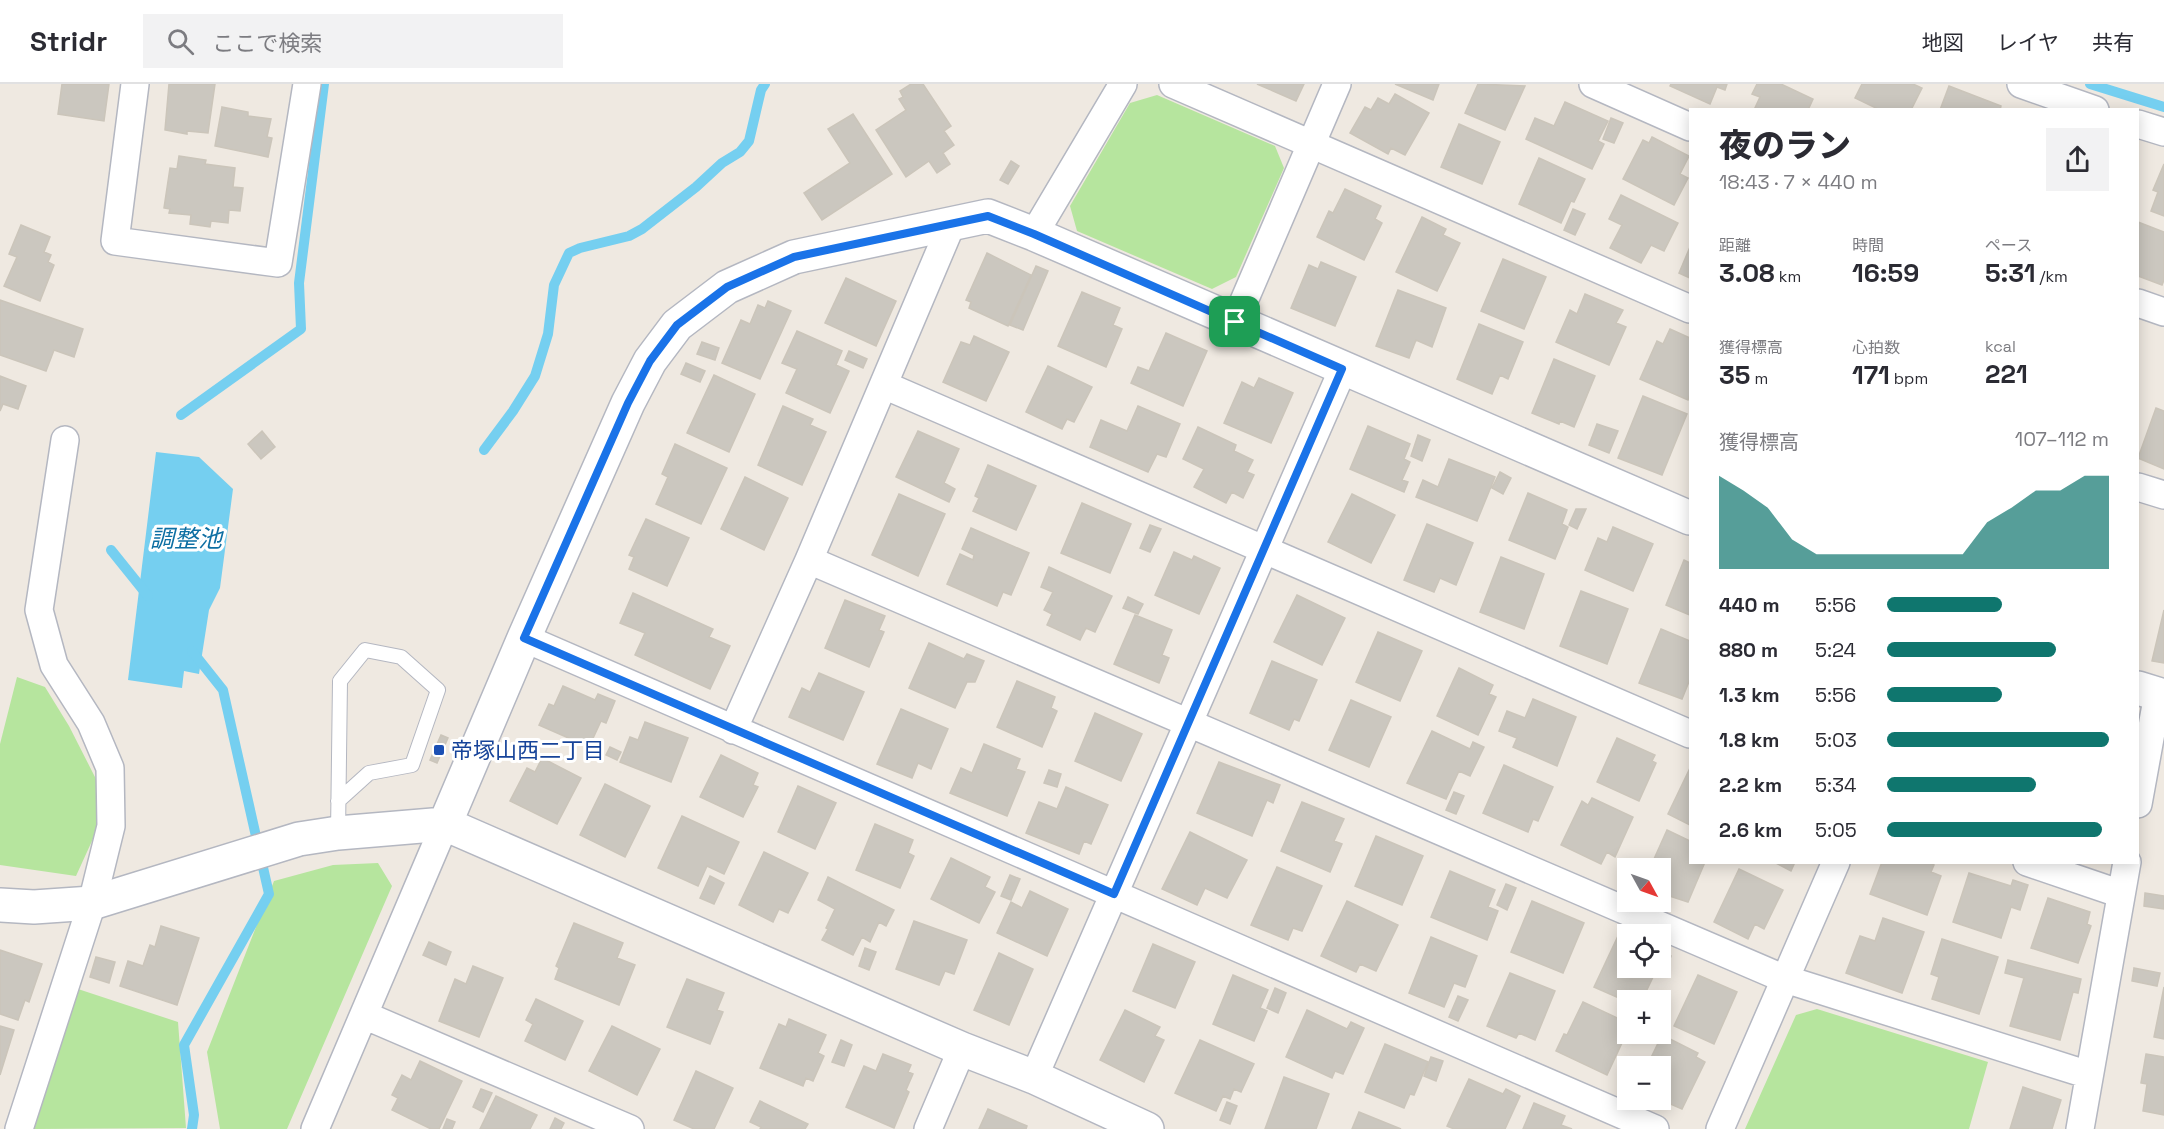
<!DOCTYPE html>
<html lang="ja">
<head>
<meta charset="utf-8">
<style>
	:root { --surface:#fff; --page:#f2f2f3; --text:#2b2b33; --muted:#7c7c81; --line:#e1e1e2; --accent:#0f766e }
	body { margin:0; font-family:"Space Grotesk","Noto Sans JP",sans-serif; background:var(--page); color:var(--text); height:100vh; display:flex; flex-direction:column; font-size:22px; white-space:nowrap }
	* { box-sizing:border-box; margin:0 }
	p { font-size:20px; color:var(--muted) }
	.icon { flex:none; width:33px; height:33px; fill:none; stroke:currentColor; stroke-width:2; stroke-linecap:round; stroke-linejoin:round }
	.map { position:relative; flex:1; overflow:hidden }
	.sheet { position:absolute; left:1689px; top:24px; width:450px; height:756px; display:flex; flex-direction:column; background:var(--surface); border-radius:0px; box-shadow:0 3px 15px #0003 }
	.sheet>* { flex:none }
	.needle { width:39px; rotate:130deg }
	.tools { position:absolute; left:1617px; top:774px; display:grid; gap:12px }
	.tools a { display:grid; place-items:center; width:54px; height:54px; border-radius:0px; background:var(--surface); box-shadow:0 3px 15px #0003; font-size:30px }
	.pin { position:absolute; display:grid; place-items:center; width:51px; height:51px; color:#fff; margin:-26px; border-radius:12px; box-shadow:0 3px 9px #0006 }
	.round { display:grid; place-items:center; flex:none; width:63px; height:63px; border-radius:0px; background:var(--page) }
	.overview { display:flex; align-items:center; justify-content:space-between; height:102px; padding:0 30px }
	h1 { font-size:33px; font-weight:800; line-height:45px }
	.stats { display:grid; grid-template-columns:repeat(3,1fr); gap:9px; height:102px; padding:6px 30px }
	.stats div { display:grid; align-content:center }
	.stats b { font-size:26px; font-weight:800 }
	.stats small { font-size:16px; font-weight:400 }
	.stats p { font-size:16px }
	.chart { height:168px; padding:12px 30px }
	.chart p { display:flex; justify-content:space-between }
	.chart svg { width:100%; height:108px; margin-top:6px; fill:var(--accent); opacity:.7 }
	ul { padding:0 30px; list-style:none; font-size:20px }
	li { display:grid; grid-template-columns:96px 72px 1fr; align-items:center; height:45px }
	li i { height:15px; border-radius:8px; background:var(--accent) }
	header { display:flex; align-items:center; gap:36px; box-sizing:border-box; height:84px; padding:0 30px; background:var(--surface); border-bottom:2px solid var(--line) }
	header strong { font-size:28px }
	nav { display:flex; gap:33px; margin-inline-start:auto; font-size:21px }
	.search { width:420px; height:54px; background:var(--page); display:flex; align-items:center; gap:15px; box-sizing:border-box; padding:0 21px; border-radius:0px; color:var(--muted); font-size:22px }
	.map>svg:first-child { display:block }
	.green { fill:#b6e59e }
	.water { fill:#75cff0 }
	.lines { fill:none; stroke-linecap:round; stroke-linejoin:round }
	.stream { stroke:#75cff0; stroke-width:10 }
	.building { fill:#cbc7bf; stroke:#cbc5ba; stroke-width:1.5 }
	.service-casing { stroke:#b4b7c1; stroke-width:16 }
	.minor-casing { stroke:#b4b7c1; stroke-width:30 }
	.tertiary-casing { stroke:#b4b7c1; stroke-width:36 }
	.service { stroke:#fff; stroke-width:14 }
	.minor { stroke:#fff; stroke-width:27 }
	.tertiary { stroke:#fff; stroke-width:33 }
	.route-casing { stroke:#fff; stroke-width:12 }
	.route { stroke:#1a73e8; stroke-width:8 }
	.transit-dot { fill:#1a4fb4; stroke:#fff; stroke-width:2 }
	.labels { text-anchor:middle; stroke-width:6; stroke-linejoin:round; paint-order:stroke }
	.transit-label { font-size:22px; fill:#164399; stroke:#fff; text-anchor:start }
	.water-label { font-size:24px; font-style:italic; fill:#0d6fa3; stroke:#fff }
</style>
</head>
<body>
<header>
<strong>Stridr</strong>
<div class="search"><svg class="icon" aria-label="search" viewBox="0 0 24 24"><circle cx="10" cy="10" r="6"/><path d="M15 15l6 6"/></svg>ここで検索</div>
<nav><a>地図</a><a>レイヤ</a><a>共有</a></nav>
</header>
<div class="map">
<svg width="2164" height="1045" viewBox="0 0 2164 1045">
	<rect width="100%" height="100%" fill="#efe9e1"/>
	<!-- green -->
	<path class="green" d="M1157 11 1275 62 1284 84 1236 193 1212 205 1077 147 1070 122 1130 19Z
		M17 593 45 603 69 642 96 695 97 746 76 792 0 781V660Z
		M378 779 392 802 287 1045H220L207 968 274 797 333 781Z
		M78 905 178 938 186 1044 34 1045Z
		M1817 925 1988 978 1969 1045H1745L1796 931Z"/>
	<!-- water -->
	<path class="water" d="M156 368 199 373 233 405 220 504 209 526 199 590 184 587 182 604 128 596Z"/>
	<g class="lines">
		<!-- stream -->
		<path class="stream" d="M2090 0 2164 23
			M181 331 301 245 299 199 324 0
			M484 366 513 327 535 292 548 250 554 201 569 169 580 164 629 152 642 145 696 103 722 79 740 68 749 57 761 6 765 0
			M111 466 148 512
			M192 1045 194 1031 184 961 269 810 223 606 192 567"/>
	</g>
	<!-- building -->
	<path class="building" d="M62 0H109L104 37 58 30Z
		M169 0H215L208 49 187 47V50L165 46Z
		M911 0H923L951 42 944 47 954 61 943 69 950 80 937 89 929 77 906 93 876 46 906 26 899 15 903 13 900 7Z
		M1257 0H1304L1296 17Z
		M1395 0H1439L1433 16Z
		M1478 0 1525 2 1505 46 1465 29Z
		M1671 0H1727L1725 6 1717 3 1710 20 1670 2Z
		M1757 0H1781L1813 15 1808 26H1754L1760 13 1752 10Z
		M1862 0H1913L1922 4 1911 26H1880L1855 14Z
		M1949 2 2001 22 2000 26H1940Z
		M1395 10 1429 29 1405 71 1391 64 1388 70 1350 49 1365 23 1371 26 1378 14 1389 20Z
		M1565 18 1608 37 1598 57 1604 60 1592 85 1526 55 1535 34 1554 42Z
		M222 23 248 28V32L271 35 267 53 272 54 268 73 215 62Z
		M853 30 892 90 822 136 804 109 850 79 828 45Z
		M1611 34 1623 39 1614 59 1603 55Z
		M1459 40 1500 58 1482 100 1441 83Z
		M1652 53 1689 72 1680 90 1688 94 1674 121 1623 95 1643 56 1649 59Z
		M179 72 206 76 205 80 235 84 233 103 243 104 240 127 229 126 228 139 211 137 210 143 190 140 191 131 169 129 170 125 164 124 170 84 177 85Z
		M1539 74 1585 95 1574 118 1571 117 1561 139 1519 120Z
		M1011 77 1019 82 1008 100 1000 96Z
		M2164 80V132L2151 127 2158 108 2153 106Z
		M1345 105 1381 122 1375 135 1382 139 1364 176 1317 153 1329 127 1333 129Z
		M1621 111 1678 139 1664 167 1651 161 1641 179 1610 164 1622 141 1609 135Z
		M1573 125 1585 130 1575 151 1564 146Z
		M1422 133 1446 145 1443 151 1460 159 1437 207 1396 188Z
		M2138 138 2164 148V196L2162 201 2138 192Z
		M21 141 50 153 44 168 51 171 48 178 54 181 40 217 4 202 17 173 9 170Z
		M1690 163V194L1679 189Z
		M987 169 1031 191 1008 242 969 224 971 218 966 216Z
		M1503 175 1546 193 1524 245 1481 227Z
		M1321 178 1356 193 1335 242 1291 224 1309 181 1318 185Z
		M1036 182 1048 187 1023 246 1010 241Z
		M846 194 896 217 876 262 825 239Z
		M1398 206 1446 224 1432 263 1416 256 1409 274 1376 262Z
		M1082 208 1120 224 1113 241 1122 245 1106 283 1058 262Z
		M1585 210 1623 226 1616 239 1626 243 1609 281 1556 258 1570 226 1577 230Z
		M0 216 83 245 74 273 54 266 46 287 0 271Z
		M768 217 791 227 760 295 722 279 741 236 750 240 758 221 765 224Z
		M1479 240 1523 258 1508 295 1500 291 1492 310 1457 295Z
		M1670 245 1690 254V310L1688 316 1640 295 1657 257 1663 260Z
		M797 247 842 267 836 281 849 287 830 329 786 309 797 285 782 279Z
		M1166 249 1207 267 1183 322 1131 299 1138 283 1149 287Z
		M974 252 1009 268 986 317 943 298 961 258 970 261Z
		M702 258 719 264 715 276 697 270Z
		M849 267 867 275 863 284 845 276Z
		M1554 275 1595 292 1574 343 1560 337 1559 340 1532 329Z
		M686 279 705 287 700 298 681 290Z
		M1048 282 1092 303 1074 338 1067 335 1062 345 1026 328Z
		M714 291 755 310 729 368 687 349Z
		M0 292 26 302 18 325 3 320 0 327Z
		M1259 294 1293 309 1271 359 1224 339 1242 298 1254 304Z
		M1643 312 1687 330 1662 391 1618 374Z
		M783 322 813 335 810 341 826 348 802 401 758 381Z
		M1138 322 1180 340 1166 373 1157 370 1148 388 1090 363 1101 336 1127 347Z
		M2156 324 2164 327V385L2138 374Z
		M1597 340 1618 347 1609 369 1589 361Z
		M1368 342 1410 360 1404 375 1410 378 1402 396 1408 398 1404 408 1350 385Z
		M1198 343 1236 361 1234 367 1253 376 1247 388 1254 391 1243 414 1232 408 1226 419 1194 403 1204 385 1183 375Z
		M262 347 275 363 261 375 248 360Z
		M918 347 959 365 944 399 955 405 949 418 896 393Z
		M1418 351 1430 356 1422 377 1411 372Z
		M675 360 727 384 701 440 656 420 668 393 662 390Z
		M1449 375 1495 393 1477 437 1416 413 1423 396 1438 403Z
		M988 381 1036 402 1016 446 973 427 979 414 975 412Z
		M1500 388 1511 394 1503 410 1492 404Z
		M745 393 788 414 764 466 721 445Z
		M1528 409 1567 426 1562 440 1568 443 1555 475 1509 456Z
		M899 410 945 430 918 492 872 471Z
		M1352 410 1395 431 1371 479 1328 458Z
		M1082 419 1131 440 1110 489 1061 469Z
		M1576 425H1586L1577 445 1569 441Z
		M646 435 689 454 667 502 629 485 634 473 629 471Z
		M1427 440 1473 459 1456 501 1440 494 1434 508 1404 496Z
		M1150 441 1161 445 1150 468 1140 464Z
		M1613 443 1653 460 1633 507 1585 486 1598 454 1607 458Z
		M971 444 1029 469 1011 511 1003 508 997 522 947 500 960 470 973 476 974 471 962 465Z
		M1174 468 1192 476 1194 472 1220 484 1199 530 1155 511Z
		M1501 473 1544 490 1524 545 1480 528Z
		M1684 476 1690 479V531L1666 521Z
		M1049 483 1112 512 1095 548 1086 544 1080 556 1047 541 1052 530 1044 526 1053 508 1041 503Z
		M1581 507 1628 525 1607 580 1560 562Z
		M633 509 713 545 709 553 730 562 710 605 635 571 645 549 620 539Z
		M1297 511 1345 534 1322 581 1274 558Z
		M1128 513 1143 520 1138 530 1123 524Z
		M845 516 885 532 879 546 884 548 869 583 825 564Z
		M2164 526V579L2152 577Z
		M1135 531 1172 546 1162 571 1169 574 1159 599 1114 580Z
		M1661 545 1690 557V595L1682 615 1639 599Z
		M1378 548 1422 567 1400 617 1356 598Z
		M929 559 964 575 967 570 984 577 975 598H967L955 624 909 604Z
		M1272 577 1317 596 1299 637 1294 635 1289 646 1250 629Z
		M1459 584 1493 601 1489 610 1496 613 1478 651 1437 632Z
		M819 589 864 608 843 656 789 633 802 604 810 608Z
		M1017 597 1055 613 1051 624 1057 627 1042 663 997 643Z
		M563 602 595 616 598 610 615 617 606 639 601 637 589 663 539 641 549 620 554 622Z
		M1533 615 1576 633 1557 682 1513 663 1517 654 1499 647 1507 627 1525 634Z
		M1351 616 1391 633 1369 683 1329 666Z
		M901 625 948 645 931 685 918 679 912 694 877 680Z
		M1095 629 1142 650 1121 697 1075 677Z
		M645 638 688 654 671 698 620 678 630 653 638 656Z
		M1432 647 1470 665 1473 658 1484 663 1470 692 1459 687 1446 715 1407 699Z
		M441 651 448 654 437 679 430 676Z
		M1617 654 1655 671 1652 677 1656 679 1639 717 1597 698Z
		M984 660 1020 675 1016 685 1025 688 1007 732 950 709 961 684 972 689Z
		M610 663 621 668 617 676 606 671Z
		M721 671 758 689 753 701 758 703 743 733 700 713Z
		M542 674 581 694 557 740 510 717 527 684 535 688Z
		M1219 678 1280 701 1273 719 1267 716 1252 752 1197 729Z
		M1504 681 1553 703 1538 737 1533 735 1528 748 1483 729Z
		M1690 684V741L1668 730Z
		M1049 686 1061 690 1057 703 1044 699Z
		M605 700 650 722 625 773 580 751Z
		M798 702 836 719 815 765 778 748Z
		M1066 703 1108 721 1091 760 1084 757 1079 770 1026 749 1039 718 1057 725Z
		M1454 708 1464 712 1456 730 1446 726Z
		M1592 714 1633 733 1615 773 1607 768 1601 780 1561 761 1582 717 1588 721Z
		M1302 718 1344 735 1334 757 1342 760 1330 788 1281 767Z
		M682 732 739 758 724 790 707 782 698 802 658 784Z
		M875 740 913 756 908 769 914 772 900 804 856 786Z
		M1667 746 1690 757V778H1705L1688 818 1660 809V784H1650Z
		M1190 748 1247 776 1227 814 1205 804 1197 821 1162 805Z
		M1376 752 1423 772 1402 821 1355 802Z
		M764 768 808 789 788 829 779 825 773 838 739 821Z
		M951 774 990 793 985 803 995 808 979 839 931 815Z
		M1774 778H1795L1791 787Z
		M1882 778H1927L1934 781 1931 788 1941 792 1927 831 1870 810Z
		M1277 783 1322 802 1302 847 1293 844 1288 856 1251 841Z
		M1739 785 1783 806 1764 845 1755 840 1748 855 1714 838Z
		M1450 787 1495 806 1488 823 1498 827 1487 856 1431 833Z
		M1969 789 2011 802 2013 796 2028 801 2020 826 2011 823 2001 854 1953 838Z
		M1010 791 1020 795 1011 816 1001 812Z
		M710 792 724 799 714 820 700 814Z
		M828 793 894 826 886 842 879 838 870 858 862 853 853 871 822 856 828 845 826 844 835 825 818 816Z
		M1506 800 1516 804 1507 826 1497 821Z
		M1030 807 1068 825 1047 872 997 849 1011 818 1022 824Z
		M2145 809 2164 812V825L2144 822Z
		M2048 814 2090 828 2087 840 2091 842 2078 879 2031 864Z
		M1347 817 1398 841 1376 887 1360 880 1356 888 1321 872Z
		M1532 817 1584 839 1563 889 1511 868Z
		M1883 834 1924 848 1902 909 1846 889 1860 852 1875 857Z
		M914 837 967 856 954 890 945 887 939 901 896 885Z
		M574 839 623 859 617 874 635 881 619 921 555 895 559 884 556 882Z
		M161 842 199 854 177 921 120 902 128 877 143 882 150 861 155 863Z
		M1618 852 1628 856V884H1649L1648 886 1655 889 1642 916 1628 918 1594 903Z
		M1431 853 1477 872 1465 903 1454 899 1444 923 1409 909Z
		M1942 855 1998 873 1979 930 1932 915 1939 893 1931 890Z
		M429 858 451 868 446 881 423 871Z
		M1153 860 1195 878 1175 924 1133 907Z
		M865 864 876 868 869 886 859 882Z
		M0 866 42 880 29 918 25 916 18 936 0 930Z
		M1660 868 1671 872 1666 887 1655 884H1660Z
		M999 869 1033 885 1009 941 974 926Z
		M96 873 115 878 109 899 90 893Z
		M2008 876 2081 895 2078 909 2073 908 2060 956 2010 942 2024 894 2005 889Z
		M473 882 503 894 479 953 439 937 455 895 466 900Z
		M2134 884 2160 889 2157 902 2132 897Z
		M1510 889 1555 907 1535 956 1519 949 1516 954 1487 942Z
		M1233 891 1268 906 1260 924 1267 927 1254 957 1213 940Z
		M1698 891 1737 908 1714 960 1674 942Z
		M687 895 724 909 717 926 723 928 710 960 667 943Z
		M2164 903V955L2154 953Z
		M1275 904 1286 909 1278 929 1267 924Z
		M1458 912 1468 916 1458 937 1449 933Z
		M536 915 583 937 565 976 525 957 533 940 526 936Z
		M1583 918 1628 939V946L1607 991 1556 967 1564 950 1567 951Z
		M1125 926 1160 943 1155 952 1164 956 1144 998 1100 976Z
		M1307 926 1347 945 1351 938 1364 944 1343 990 1335 987 1332 994 1286 973Z
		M789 935 826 951 818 969 824 972 813 997 806 994 803 1002 760 984 779 940 786 943Z
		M0 942 14 946 0 991Z
		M612 942 660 965 637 1011 589 987Z
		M1662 951 1698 969 1696 973 1705 978 1682 1025 1666 1018 1663 1024 1646 1016H1660V982H1647Z
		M841 956 852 961 844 982 832 978Z
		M1200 956 1254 980 1241 1008 1234 1005 1230 1015 1223 1012 1216 1027 1175 1009Z
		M1385 960 1428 978 1414 1011 1410 1010 1404 1024 1365 1008Z
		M883 970 911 981 908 988 913 990 906 1006 909 1008 894 1044 846 1023 864 982 876 987Z
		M2146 970 2164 973V1031L2143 1027 2147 1000 2141 999Z
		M1431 973 1443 977 1436 997 1424 992Z
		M420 977 462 997 439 1045H431L392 1026 398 1014 392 1011 402 991 411 996Z
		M696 987 733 1004 714 1045H694L674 1036Z
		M1284 993 1329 1010 1316 1045H1265Z
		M1469 995 1503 1010 1506 1005 1520 1012 1505 1045H1454L1447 1042Z
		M2023 1003 2061 1016 2052 1045H2010Z
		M481 1005 492 1009 483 1028 473 1023Z
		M496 1012 537 1031 530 1045H480Z
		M760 1017 808 1040 805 1045H760L761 1043 750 1038Z
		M1227 1018 1237 1022 1230 1040 1220 1036Z
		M1534 1019 1565 1032 1561 1041 1572 1045H1523Z
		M988 1025 1027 1042 1026 1045H979Z
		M1359 1028 1401 1045H1352Z
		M555 1034 564 1039 561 1045H550Z
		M447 1035 455 1038 452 1045H443Z"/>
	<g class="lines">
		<defs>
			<path id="service" d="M338 749 340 597 365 566 401 573 438 606 412 681 369 689 338 717"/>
			<path id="minor" d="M135 0 115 157 278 179 307 0
				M1173 0 1690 225
				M1593 0 1690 43
				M2021 0 2095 26
				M2138 40 2164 48
				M1034 150 1123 0
				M2138 219 2164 228
				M1235 238 1337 0
				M884 301 1690 650
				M2138 403 2164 411
				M809 476 1785 895 2089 991
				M524 554 1655 1045
				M733 646 809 476 952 139
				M2138 720 2158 610
				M2027 778 2121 810
				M364 931 630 1045
				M1034 993 1343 285
				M19 1045 92 819 111 742 110 684 91 639 54 581 39 526 65 356
				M315 1045 445 740
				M928 1045 962 965
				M1720 1045 1836 778
				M2080 1045 2127 778"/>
			<path id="tertiary" d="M2138 604 2164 612
				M445 740 524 554 628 319 650 277 677 241 727 203 794 173 988 132 1034 150 1690 434
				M0 821 34 823 92 819 299 755 338 749 445 740 962 965 1034 993 1147 1045"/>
		</defs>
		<!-- service casing -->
		<use href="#service" class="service-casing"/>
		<!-- minor casing -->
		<use href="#minor" class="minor-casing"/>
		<!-- tertiary casing -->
		<use href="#tertiary" class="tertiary-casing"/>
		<!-- service -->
		<use href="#service" class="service"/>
		<!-- minor -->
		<use href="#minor" class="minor"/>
		<!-- tertiary -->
		<use href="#tertiary" class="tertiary"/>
	</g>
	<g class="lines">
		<defs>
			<path id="route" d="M988 132 1034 150 1342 285 1114 810 524 554 628 319 650 277 677 241 727 203 794 173Z"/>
		</defs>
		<!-- route casing -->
		<use href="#route" class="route-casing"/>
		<!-- route -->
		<use href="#route" class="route"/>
	</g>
	<!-- markers -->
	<rect class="transit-dot" x="433" y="660" width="12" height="12" rx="3"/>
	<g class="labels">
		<!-- transit labels -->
		<g class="transit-label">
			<text x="451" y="674">帝塚山西二丁目</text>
		</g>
		<!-- water labels -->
		<g class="water-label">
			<text x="186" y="463">調整池</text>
		</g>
	</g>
</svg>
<div class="tools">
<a><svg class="needle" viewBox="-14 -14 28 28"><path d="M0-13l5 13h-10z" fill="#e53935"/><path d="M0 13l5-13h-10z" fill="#7c7c81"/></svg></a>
<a><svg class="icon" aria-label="locate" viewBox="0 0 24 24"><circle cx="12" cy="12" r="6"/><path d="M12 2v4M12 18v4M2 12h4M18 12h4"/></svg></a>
<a>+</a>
<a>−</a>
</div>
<div class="pin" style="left:1235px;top:238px;background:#1e9e55"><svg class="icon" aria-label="arrive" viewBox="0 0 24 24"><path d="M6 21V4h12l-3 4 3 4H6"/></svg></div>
<section class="sheet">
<div class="overview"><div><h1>夜のラン</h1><p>18:43 · 7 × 440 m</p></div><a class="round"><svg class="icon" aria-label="share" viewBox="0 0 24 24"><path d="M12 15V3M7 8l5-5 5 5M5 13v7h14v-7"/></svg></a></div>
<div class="stats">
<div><p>距離</p><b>3.08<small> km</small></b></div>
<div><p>時間</p><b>16:59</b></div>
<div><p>ペース</p><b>5:31<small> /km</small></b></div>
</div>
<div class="stats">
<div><p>獲得標高</p><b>35<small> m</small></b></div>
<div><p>心拍数</p><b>171<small> bpm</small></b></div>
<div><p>kcal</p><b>221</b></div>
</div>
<div class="chart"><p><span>獲得標高</span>107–112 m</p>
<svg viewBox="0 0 160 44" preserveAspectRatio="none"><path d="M0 44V6L10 12L20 19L30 32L40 38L50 38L60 38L70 38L80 38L90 38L100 38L110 25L120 19L130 12L140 12L150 6L160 6V44z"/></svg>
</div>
<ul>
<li><b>440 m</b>5:56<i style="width:52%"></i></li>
<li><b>880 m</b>5:24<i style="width:76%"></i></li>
<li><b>1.3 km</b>5:56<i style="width:52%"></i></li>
<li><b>1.8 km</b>5:03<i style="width:100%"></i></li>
<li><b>2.2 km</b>5:34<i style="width:67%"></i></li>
<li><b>2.6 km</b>5:05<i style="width:97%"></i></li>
</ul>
</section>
</div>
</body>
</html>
